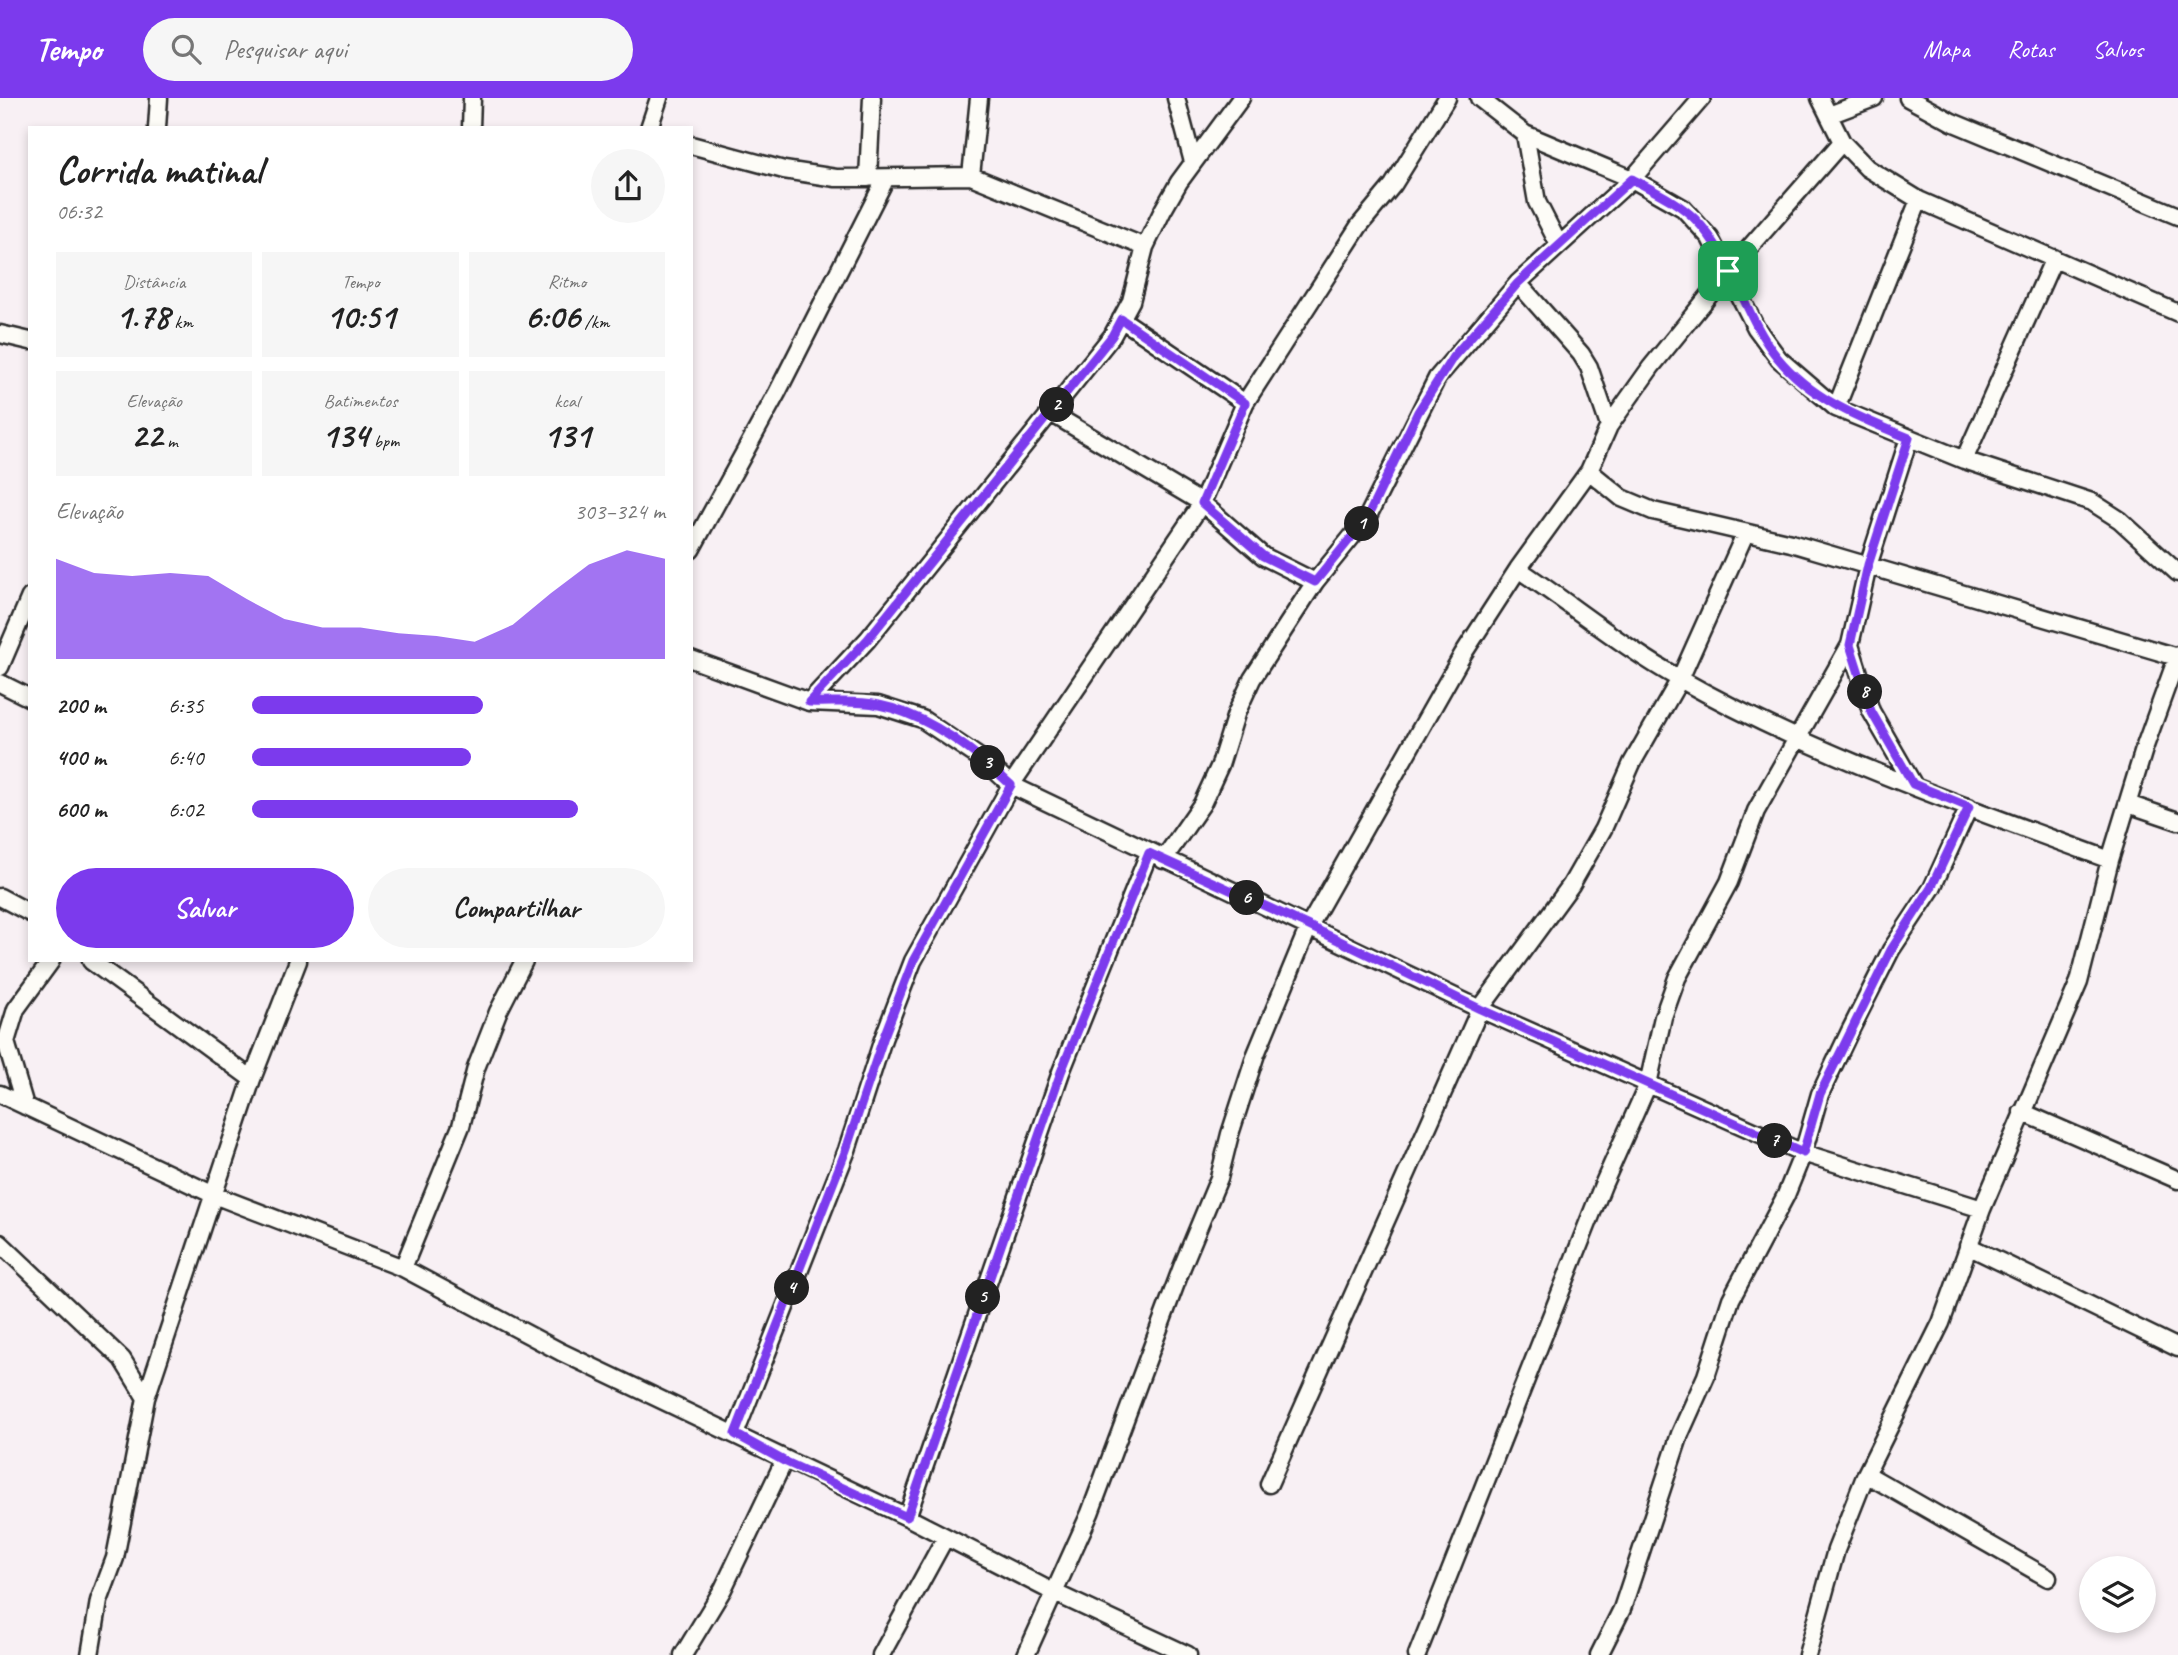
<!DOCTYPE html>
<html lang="pt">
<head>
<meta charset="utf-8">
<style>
	:root { --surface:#fff; --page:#f6f6f6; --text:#222; --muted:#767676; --accent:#7c3aed }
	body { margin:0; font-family:Caveat,sans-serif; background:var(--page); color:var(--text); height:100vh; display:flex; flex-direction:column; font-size:26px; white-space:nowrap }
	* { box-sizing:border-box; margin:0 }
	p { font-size:23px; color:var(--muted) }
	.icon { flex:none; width:38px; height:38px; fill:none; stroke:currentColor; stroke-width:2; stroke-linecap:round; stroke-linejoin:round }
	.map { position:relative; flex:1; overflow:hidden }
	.side { position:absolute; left:28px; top:28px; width:665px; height:836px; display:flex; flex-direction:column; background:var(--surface); border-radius:0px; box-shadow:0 4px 10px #0003 }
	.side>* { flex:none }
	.controls { position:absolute; left:2079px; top:1458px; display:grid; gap:14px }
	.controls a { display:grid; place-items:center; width:77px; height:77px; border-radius:50%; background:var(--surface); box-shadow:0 4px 10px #0003; font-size:35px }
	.pin { position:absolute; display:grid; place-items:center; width:60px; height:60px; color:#fff; margin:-30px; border-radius:14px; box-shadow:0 4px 10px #0006 }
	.km { position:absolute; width:35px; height:35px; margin:-18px; border-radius:50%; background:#222; color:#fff; font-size:19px; line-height:35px; text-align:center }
	.round { display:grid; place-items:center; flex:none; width:74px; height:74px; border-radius:37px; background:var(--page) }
	.summary { display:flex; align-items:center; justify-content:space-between; height:119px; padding:0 28px }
	h1 { font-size:38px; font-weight:800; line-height:52px }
	.figures { display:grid; grid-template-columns:repeat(3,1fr); gap:10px; height:119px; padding:7px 28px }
	.figures div { display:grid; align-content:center; border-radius:0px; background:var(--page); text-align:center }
	.figures b { font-size:35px; font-weight:800 }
	.figures small { font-size:19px; font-weight:400 }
	.figures p { font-size:19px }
	.chart { height:196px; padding:14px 28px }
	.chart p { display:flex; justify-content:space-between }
	.chart svg { width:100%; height:126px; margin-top:7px; fill:var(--accent); opacity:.7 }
	.cta { display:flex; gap:14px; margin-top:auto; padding:14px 28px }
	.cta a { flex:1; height:80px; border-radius:42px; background:var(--accent); color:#fff; font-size:28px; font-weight:800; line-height:80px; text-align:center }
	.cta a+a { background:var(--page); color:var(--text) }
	ul { padding:0 28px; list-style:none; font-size:23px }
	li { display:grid; grid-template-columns:112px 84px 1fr; align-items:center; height:52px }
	li i { height:18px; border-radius:9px; background:var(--accent) }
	header { display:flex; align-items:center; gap:42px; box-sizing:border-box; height:98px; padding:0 35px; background:var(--accent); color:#fff }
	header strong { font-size:33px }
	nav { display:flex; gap:38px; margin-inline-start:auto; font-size:24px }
	.search { width:490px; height:63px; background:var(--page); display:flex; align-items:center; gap:18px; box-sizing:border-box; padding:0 24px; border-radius:38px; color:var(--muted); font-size:26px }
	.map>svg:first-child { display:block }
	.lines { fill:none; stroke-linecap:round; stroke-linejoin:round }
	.minor-casing { stroke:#2b2b2b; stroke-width:21 }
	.minor { stroke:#fdfcf7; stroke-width:16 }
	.route-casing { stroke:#fff; stroke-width:14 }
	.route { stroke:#7c3aed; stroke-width:9 }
</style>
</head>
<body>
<header>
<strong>Tempo</strong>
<div class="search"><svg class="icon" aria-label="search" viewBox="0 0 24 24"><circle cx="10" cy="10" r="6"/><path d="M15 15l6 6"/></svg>Pesquisar aqui</div>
<nav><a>Mapa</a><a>Rotas</a><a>Salvos</a></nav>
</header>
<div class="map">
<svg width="2178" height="1557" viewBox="0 0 2178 1557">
	<rect width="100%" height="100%" fill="#f8f0f4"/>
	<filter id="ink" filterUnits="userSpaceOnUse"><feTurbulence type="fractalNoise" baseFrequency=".0143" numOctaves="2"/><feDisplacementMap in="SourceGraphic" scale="14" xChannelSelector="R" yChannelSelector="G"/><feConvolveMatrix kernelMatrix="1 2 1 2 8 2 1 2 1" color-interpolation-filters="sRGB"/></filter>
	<g filter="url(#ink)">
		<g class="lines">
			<defs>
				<path id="minor" d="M1176 0 1193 64
					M1479 0 1525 36 1632 81 1683 110 1710 140 1756 230 1779 261 1836 310 1964 362 2092 404 2120 422 2178 475
					M1820 0 1842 44 1867 70 1919 102 2178 215
					M1908 0 1952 24 2178 118
					M1829 17 1874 0
					M157 30 159 0
					M471 30 472 0
					M649 30 659 0
					M1525 36 1537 104 1559 147
					M691 47 784 72 836 80 971 78 979 0
					M971 78 1145 149
					M868 80 872 0
					M1518 185 1581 256 1589 269 1609 328
					M1121 221 1245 305
					M0 236 30 243
					M1836 310 1919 102
					M1051 315 1202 405 1263 458 1315 484
					M1964 362 2054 160
					M1589 373 1622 400 1653 413 1791 445 2177 559
					M691 452 777 295 886 80
					M1518 471C1572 507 1624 550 1680 581 1814 657 1967 709 2110 762
					M1850 547 1871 613 1913 686
					M691 561 809 604 878 607 922 621 986 664 1011 687 1480 911 1803 1055 1982 1111
					M0 569 30 499
					M0 585 30 600
					M809 604 868 541 1112 238 1131 203 1145 149 1163 112 1179 84 1241 0
					M2128 706 2178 723
					M1163 762 1202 706 1220 667 1236 616 1252 581 1315 484 1367 420 1437 280 1518 185 1632 81 1702 0
					M0 799 30 815
					M91 863 252 981
					M0 996 214 1097 403 1170 561 1254 907 1419 1055 1495 1188 1557
					M25 1008 6 944 16 911 51 863
					M2022 1014 2178 1082
					M0 1145 122 1261 146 1300
					M1968 1148 2178 1250
					M403 1170 461 1028 476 970 498 914 524 863
					M735 1336 847 1052 883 941 913 863 1011 687 1202 405 1245 305 1359 128 1393 87 1447 0
					M1866 1376 2048 1480
					M1269 1386 1480 911 1571 787 1603 731 1632 665 1680 581 1745 436
					M907 1419 1061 974 1149 755
					M90 1557 99 1503 115 1460 146 1300 252 981 298 863
					M683 1557 723 1491 784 1363
					M881 1557 945 1440
					M1026 1557 1090 1415 1182 1169 1219 1080 1230 1036 1256 956 1309 828 1463 556 1518 471 1589 373 1609 328 1651 269 1729 173 1842 44
					M1417 1557 1603 1087 1648 986 1663 919 1677 880 1729 784 1756 713 1850 547 1868 468 1909 340
					M1599 1557 1622 1511 1680 1336 1706 1278 1731 1201 1786 1097 1803 1055 1820 996 1850 933 1891 852 1932 790 1969 709
					M1807 1557 1836 1452 1866 1376 1941 1225 1982 1111 2079 884 2110 762 2145 648 2178 557"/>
			</defs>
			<!-- minor casing -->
			<use href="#minor" class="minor-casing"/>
			<!-- minor -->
			<use href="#minor" class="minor"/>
		</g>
	</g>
	<g class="lines" filter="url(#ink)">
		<defs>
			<path id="route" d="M1632 81C1654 93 1678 104 1695 121 1733 159 1744 218 1777 259 1812 302 1860 320 1909 340L1868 467 1850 547 1871 613 1913 686 1969 709 1931 790 1891 852 1820 996 1803 1055 1480 911 1309 828 1149 755 1061 974 907 1419 784 1363 735 1336 846 1052 883 941 913 863 1011 687C975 653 929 617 879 607 857 602 831 605 809 604L868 541 1112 238 1121 221 1245 305 1202 405 1263 458 1315 484 1367 420 1418 314 1453 259 1518 185Z"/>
		</defs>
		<!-- route casing -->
		<use href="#route" class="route-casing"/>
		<!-- route -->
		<use href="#route" class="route"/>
	</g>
</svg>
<div class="controls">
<a><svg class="icon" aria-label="layers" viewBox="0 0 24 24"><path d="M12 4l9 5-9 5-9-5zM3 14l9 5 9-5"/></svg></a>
</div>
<div class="pin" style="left:1728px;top:173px;background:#1e9e55"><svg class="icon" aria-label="arrive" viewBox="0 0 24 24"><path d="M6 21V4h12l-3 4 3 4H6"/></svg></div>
<b class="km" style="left:1362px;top:426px">1</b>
<b class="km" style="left:1057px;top:307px">2</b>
<b class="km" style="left:988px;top:665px">3</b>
<b class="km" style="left:792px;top:1190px">4</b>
<b class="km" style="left:983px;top:1199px">5</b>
<b class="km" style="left:1247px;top:800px">6</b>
<b class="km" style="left:1775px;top:1043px">7</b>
<b class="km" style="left:1865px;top:594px">8</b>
<section class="side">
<div class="summary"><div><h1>Corrida matinal</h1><p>06:32</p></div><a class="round"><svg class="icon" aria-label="share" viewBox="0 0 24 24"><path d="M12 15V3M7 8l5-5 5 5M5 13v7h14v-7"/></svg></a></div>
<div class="figures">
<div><p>Distância</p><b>1.78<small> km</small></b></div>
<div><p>Tempo</p><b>10:51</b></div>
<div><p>Ritmo</p><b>6:06<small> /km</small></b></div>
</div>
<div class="figures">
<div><p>Elevação</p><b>22<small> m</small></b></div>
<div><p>Batimentos</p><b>134<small> bpm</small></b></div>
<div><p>kcal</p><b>131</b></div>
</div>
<div class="chart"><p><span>Elevação</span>303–324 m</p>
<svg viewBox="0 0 160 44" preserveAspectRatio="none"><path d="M0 44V9L10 14L20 15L30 14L40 15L50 23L60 30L70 33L80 33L90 35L100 36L110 38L120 32L130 21L140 11L150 6L160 9V44z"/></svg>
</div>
<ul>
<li><b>200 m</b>6:35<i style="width:56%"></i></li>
<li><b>400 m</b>6:40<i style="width:53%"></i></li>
<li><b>600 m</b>6:02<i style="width:79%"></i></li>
</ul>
<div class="cta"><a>Salvar</a><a>Compartilhar</a></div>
</section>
</div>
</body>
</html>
